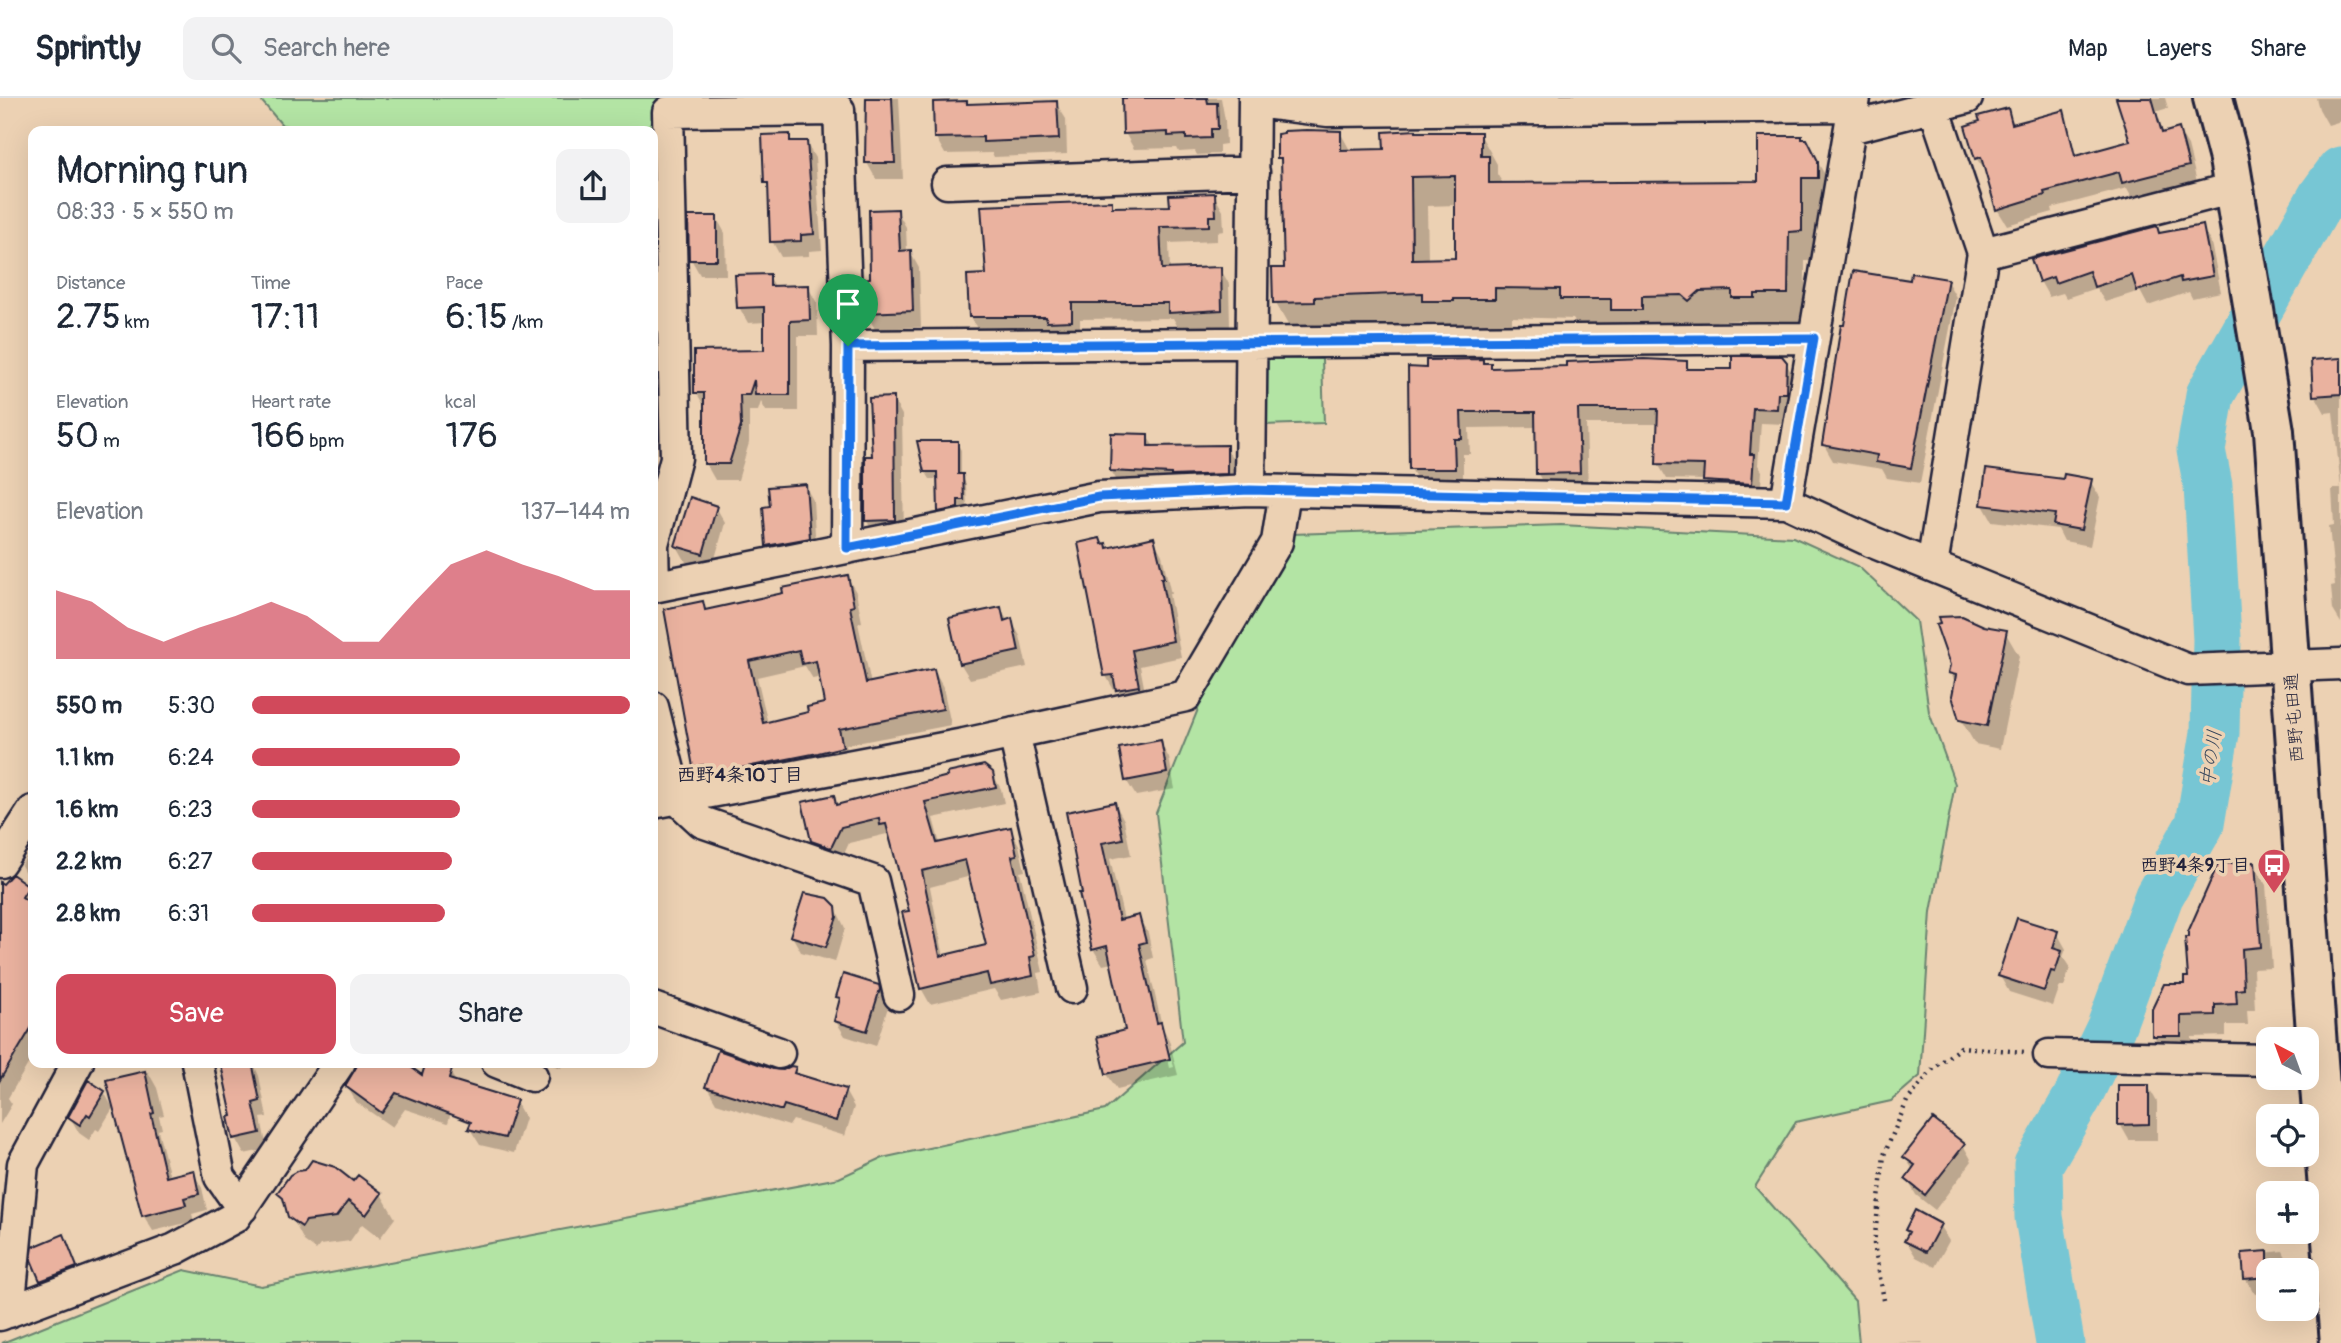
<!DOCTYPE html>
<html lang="en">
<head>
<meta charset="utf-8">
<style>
	:root { --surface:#fff; --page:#f2f2f3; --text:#1f2937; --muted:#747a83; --line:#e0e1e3; --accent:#d1495b }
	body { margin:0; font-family:Pangolin,"Klee One",sans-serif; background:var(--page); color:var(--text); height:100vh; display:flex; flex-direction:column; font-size:26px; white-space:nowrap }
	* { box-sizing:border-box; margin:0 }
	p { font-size:23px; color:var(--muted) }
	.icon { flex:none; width:38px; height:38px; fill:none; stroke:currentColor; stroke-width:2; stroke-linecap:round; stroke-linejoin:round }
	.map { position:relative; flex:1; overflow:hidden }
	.drawer { position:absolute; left:28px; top:28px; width:630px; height:942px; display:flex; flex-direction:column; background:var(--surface); border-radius:14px; box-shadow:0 7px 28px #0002 }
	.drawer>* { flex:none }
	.needle { width:46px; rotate:319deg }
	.controls { position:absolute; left:2256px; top:929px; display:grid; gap:14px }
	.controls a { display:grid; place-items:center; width:63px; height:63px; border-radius:14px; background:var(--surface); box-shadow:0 7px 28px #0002; font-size:35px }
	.pin { position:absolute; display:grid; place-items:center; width:60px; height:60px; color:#fff; margin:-72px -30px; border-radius:50% 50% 50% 0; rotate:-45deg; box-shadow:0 0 7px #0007 }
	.pin .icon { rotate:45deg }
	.round { display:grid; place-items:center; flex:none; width:74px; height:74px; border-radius:14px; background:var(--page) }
	.summary { display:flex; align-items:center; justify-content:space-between; height:119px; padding:0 28px }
	h1 { font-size:38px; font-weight:600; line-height:52px }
	.metrics { display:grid; grid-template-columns:repeat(3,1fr); gap:10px; height:119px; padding:7px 28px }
	.metrics div { display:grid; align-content:center }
	.metrics b { font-size:35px; font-weight:600 }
	.metrics small { font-size:19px; font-weight:400 }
	.metrics p { font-size:19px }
	.chart { height:196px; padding:14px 28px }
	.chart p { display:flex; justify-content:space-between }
	.chart svg { width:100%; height:126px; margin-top:7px; fill:var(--accent); opacity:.7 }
	.button { display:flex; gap:14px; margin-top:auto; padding:14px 28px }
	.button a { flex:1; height:80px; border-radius:14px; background:var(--accent); color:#fff; font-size:28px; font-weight:600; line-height:80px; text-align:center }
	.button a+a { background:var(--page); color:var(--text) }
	ul { padding:0 28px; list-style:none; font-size:23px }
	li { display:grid; grid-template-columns:112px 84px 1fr; align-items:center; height:52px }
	li i { height:18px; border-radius:9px; background:var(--accent) }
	header { display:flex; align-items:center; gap:42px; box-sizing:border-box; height:98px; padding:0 35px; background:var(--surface); border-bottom:2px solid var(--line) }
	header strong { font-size:33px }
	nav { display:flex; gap:38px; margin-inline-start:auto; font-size:24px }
	.search { width:490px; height:63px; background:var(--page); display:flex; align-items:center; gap:18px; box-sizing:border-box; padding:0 24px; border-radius:14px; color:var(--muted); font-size:26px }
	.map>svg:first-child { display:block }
	.green { fill:#b3e4a4; stroke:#6a8370; stroke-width:2 }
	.shadow { fill:#0003; fill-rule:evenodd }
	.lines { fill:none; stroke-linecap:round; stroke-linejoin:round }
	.river { stroke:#77c6d4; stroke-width:49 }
	.building { fill:#eab29f; stroke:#22223b; stroke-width:2; fill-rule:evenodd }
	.street-casing { stroke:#22223b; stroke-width:35 }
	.secondary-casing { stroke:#22223b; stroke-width:44 }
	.path { stroke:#22223b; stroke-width:4.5; stroke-dasharray:2 5; stroke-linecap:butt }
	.street { stroke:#ecd1b3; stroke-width:30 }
	.secondary { stroke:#ecd1b3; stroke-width:38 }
	.route-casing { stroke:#fff; stroke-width:14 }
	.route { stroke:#1a73e8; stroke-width:9 }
	.labels { text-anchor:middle; stroke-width:7; stroke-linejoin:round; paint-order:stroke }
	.street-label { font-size:18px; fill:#22223b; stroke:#ecd1b3 }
	.poi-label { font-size:18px; font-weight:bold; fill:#22223b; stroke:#ecd1b3; text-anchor:end }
	.water-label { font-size:19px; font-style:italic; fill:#33435a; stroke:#ecd1b3 }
	.neighbourhood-label { font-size:19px; font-weight:bold; fill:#22223b; stroke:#ecd1b3 }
</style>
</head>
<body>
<header>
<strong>Sprintly</strong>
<div class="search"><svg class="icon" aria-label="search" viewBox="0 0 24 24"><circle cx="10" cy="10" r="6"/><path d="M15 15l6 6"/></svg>Search here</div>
<nav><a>Map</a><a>Layers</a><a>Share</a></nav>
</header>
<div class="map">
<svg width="2341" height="1245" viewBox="0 0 2341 1245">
	<rect width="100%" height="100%" fill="#ecd1b3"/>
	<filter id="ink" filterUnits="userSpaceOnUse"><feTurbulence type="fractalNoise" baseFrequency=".0143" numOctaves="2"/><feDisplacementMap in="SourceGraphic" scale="14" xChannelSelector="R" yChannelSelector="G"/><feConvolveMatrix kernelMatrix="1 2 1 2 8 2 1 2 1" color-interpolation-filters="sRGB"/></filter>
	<g filter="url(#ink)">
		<!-- green -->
		<path class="green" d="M259 0H659L669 33 653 52V33H313L282 27Z
			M1263 260 1322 261 1324 325 1262 327Z
			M1561 427 1793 439 1859 469 1916 523 1929 614 1955 686 1931 814 1920 978 1891 1003 1796 1024 1755 1089 1855 1203 1859 1245H2L184 1172 261 1188 839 1080 882 1060 1105 1012 1183 944 1156 715 1207 589 1292 436Z"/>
		<!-- shadow -->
		<path class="shadow" d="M865 0H899L903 81H876L867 65Z
			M1124 0H1221L1225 22 1226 46 1219 47V56L1197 57 1195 53 1179 54 1177 50 1134 51 1125 35Z
			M2118 0H2165L2168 10 2129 22Z
			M2316 0H2341V23L2328 27 2319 11Z
			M935 5 967 7 1056 5 1066 21 1067 56 994 59 992 55 945 56 936 40Z
			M2007 12 2015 27 2055 65 2178 32 2188 48 2197 84 2133 101 2127 90 2052 110 2053 114 2007 127 1997 111 1987 75 1976 60Z
			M1340 34 1351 54 1386 53 1417 36H1480L1497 66V76L1504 87 1760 85 1803 43H1806L1835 95V110H1818V163H1805V225L1751 229 1746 222 1717 223 1707 232 1579 231 1573 221 1512 219V231L1441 233 1436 225 1331 228V234H1292L1275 204 1286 172 1283 68 1279 60ZM1457 107V162H1428L1427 108Z
			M789 38 793 45 806 44 815 60 822 152 809 153V158L781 159 772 143 770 92 766 85Z
			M1214 97 1223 113 1224 133 1217 134V143L1169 145 1170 173 1220 170 1229 186 1230 228 1179 231 1173 220 1080 221V239L980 235 970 219 988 178 1111 105 1115 111 1172 109Z
			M897 113 906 129 907 154H910L919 170 921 229 875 231 866 215 872 182Z
			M716 119 725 135 726 177H700L691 161Z
			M2202 129 2211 145 2221 194 2192 200 2189 194 2148 208 2140 193 2105 204 2096 190 2066 200 2063 195 2049 199 2040 183 2156 130 2160 137Z
			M769 178 776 190 808 189 817 205 818 238H798V313H766L761 304 758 313H749V345L738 382H715L706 366V311L696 294 766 254V224L748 225 739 209Z
			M1947 183 1956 199 1920 385 1887 380 1882 371 1833 363 1824 347 1911 184Z
			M2341 261V525L2333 512 2331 488 2335 487 2329 428 2334 427 2332 391H2341L2333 314 2325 315 2315 297Z
			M1482 262 1485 267H1490L1493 271 1686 265 1690 272 1734 273 1786 265 1795 282 1794 310H1786L1785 326 1761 325 1758 367 1762 373 1760 401 1714 399 1705 382 1667 381 1658 366 1659 326H1586L1588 391 1547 392 1538 376 1537 329 1469 330 1470 356H1463V386H1420L1411 371 1427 272Z
			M893 301 902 317 904 438H876L866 422 874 360Z
			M1147 338 1154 349H1226L1235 365V391L1121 389 1111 373Z
			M957 345 961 352V377L966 386 967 409H961V417L944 420 940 413 939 381H930L925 373Z
			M2064 383H2090L2100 399 2090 448 2064 443 2058 431 1992 423 1983 407Z
			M805 388 813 402 816 453 775 461 767 448 765 410H772Z
			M716 409 725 425 712 471 686 464 677 448Z
			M1153 441 1162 457 1171 496H1169L1181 559 1140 568 1147 604 1127 607 1119 593 1115 594 1106 578 1103 448 1108 452Z
			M847 479 856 494 862 524 858 525 871 586 934 573 943 589 951 627 846 647 850 665 703 684 694 669 666 512 702 505 707 514 785 496ZM805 568 813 581 821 579 826 607 810 616 768 626 757 579Z
			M1000 511 1008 523 1011 522 1020 538 1027 569 970 581 960 565Z
			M1984 529 2005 534 2019 558 2000 651 1975 646 1961 622 1956 586 1950 574Z
			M1160 644 1169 660 1175 691 1136 698 1126 682Z
			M992 675 1001 691 1004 705 933 720 940 746 1010 731 1019 747 1025 773 1020 774 1043 874 1038 875 1041 894 1001 902 994 891 930 906 921 890 912 814 887 736 849 745 840 765 822 759 812 742 833 699 838 708ZM971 778 988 849 944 859 930 789Z
			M1115 706 1124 722 1131 757 1110 761 1124 822 1138 819 1148 835 1153 860 1147 862 1162 928 1169 942 1178 977 1117 991 1107 976 1127 934 1112 865 1103 867 1093 851 1084 796ZM1162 933 1166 938 1174 969 1170 970Z
			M31 751 33 752V781L25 775 21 767Z
			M2254 766 2266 787 2272 870 2253 871 2255 912H2247L2248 927H2226V938L2192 939V959H2166L2154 938 2186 888Z
			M12 779 28 790 33 798V856L30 861 33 863V958L8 1000 12 1006 0 1026V795Z
			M835 809 845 830 835 864 801 854 792 838Z
			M2057 835 2066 851 2063 859 2070 870 2064 889 2060 888 2053 908 2009 894 2000 878Z
			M878 888 888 909 876 948 845 938 835 922 841 904 838 899Z
			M219 964H253L259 978 267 1019 261 1020 267 1051 244 1056 235 1040 234 1020 223 966Z
			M545 964H563L561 970Z
			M448 971 458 987 448 1025 405 1011 392 1029 356 1004 347 988 422 979Z
			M795 971 799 979 845 993 854 1009 845 1038 793 1022 789 1028 716 1005 707 989 773 973Z
			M148 974 157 990 164 1017 159 1018 162 1031 158 1032 170 1079 193 1074 202 1090 207 1112 192 1116 194 1123 153 1133 143 1117 108 984Z
			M2148 988 2157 1004V1042H2129L2120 1026Z
			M104 994 113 1010 99 1033 96 1031 89 1042 79 1035 70 1019Z
			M516 1004 525 1020 514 1055 480 1047 470 1031 472 1027 469 1022Z
			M1963 1047 1972 1063 1935 1112 1916 1097 1907 1081 1913 1072 1905 1059Z
			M358 1079 381 1096 395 1120 380 1140 362 1126 350 1143 320 1147 316 1152 304 1143 279 1095 353 1085Z
			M1939 1127 1949 1143 1935 1169 1916 1159 1906 1143 1910 1137 1907 1132Z
			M63 1139 84 1185 51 1198 33 1162Z
			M2283 1153 2292 1172H2268V1195L2255 1196 2245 1180 2243 1157Z
			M1922 1244 1923 1245H1890Z"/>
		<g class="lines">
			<!-- river -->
			<path class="river" d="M2060 1245 2039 1119 2038 1067 2077 1000 2111 929 2159 798 2200 726 2215 635 2217 541 2208 388 2201 352 2210 297 2322 99 2341 73"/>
		</g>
		<!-- building -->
		<path class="building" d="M866 0H892L895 65H865Z
			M1122 0H1207L1208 5H1217L1218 31H1211V40L1186 41V37L1168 38V34L1123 36Z
			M2116 0H2152L2162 35 2179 30 2189 68 2122 85 2119 74 2044 94 2045 97 1996 112 1981 59 1975 61 1965 28 1980 23 1978 18 2008 10 2012 26 2064 12 2075 58 2130 43Z
			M967 3V6L1057 3 1059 41 983 44V39L934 40 933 4Z
			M1307 32 1341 33V52L1384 51 1383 34 1416 32V34H1481V58H1489V85L1758 83V38H1802V41H1807L1818 63V80H1802V133L1789 134 1788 196H1755V200H1732V192L1700 193 1689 203 1682 197 1642 198V212H1611V201H1560V191L1495 190V201H1454V203H1422V195L1315 199V204L1273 205 1272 170H1284L1281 60H1277V36L1284 35V33ZM1455 78V160L1412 161 1411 79Z
			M790 36V43H807L814 136 801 137V143L770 144 768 85H764L762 37Z
			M1215 95 1216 118H1209V128L1160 129 1162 171 1221 169 1222 212 1168 215V205H1072V223L1047 224 1046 219H969L967 177 986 176 981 108 1112 103V109L1170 108 1169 97Z
			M898 111 900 153 911 152 913 213 864 215 863 181 870 180 869 112Z
			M688 118H717V162H689Z
			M2203 127 2213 178 2181 184 2180 179 2137 193 2132 177 2094 189 2089 173 2055 185 2053 179 2039 184 2031 161 2157 128 2159 135Z
			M1853 173 1910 182 1911 175 1948 181 1911 370 1876 364 1877 357 1822 347 1841 227H1844Z
			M770 176V188L809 187 810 222 790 223V297H755L754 282 749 297H740L741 328 729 366H704V295H694V253L764 252V209L737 210 735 177Z
			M1732 258H1782L1787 264 1786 295H1778L1777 311 1753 310 1750 356H1754L1752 386 1703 383 1704 367 1656 366 1658 311H1578L1580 375 1536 376 1535 314H1461L1462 341H1454L1455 371H1409L1408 269 1426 270V262L1483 261V265H1491V270L1566 268V264L1644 261 1687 263V271H1732Z
			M2341 260V296L2313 298 2311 262Z
			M894 299 895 422 865 423V358H872L869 300Z
			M1111 335 1148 336V348L1227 347V376L1171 378V376L1110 373Z
			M917 343H958V376H963L964 402H958V410L938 414 937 374H924Z
			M1986 371 2063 381 2064 376 2092 381 2081 432 2053 427 2055 416 1981 407Z
			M806 386 810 440 766 448 763 409 770 408 768 389Z
			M690 399 717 408 703 456 675 448Z
			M1154 439 1164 480H1161L1173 543 1132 552 1139 588 1116 592 1113 577 1104 578 1078 445 1100 440 1102 446 1106 445 1107 450Z
			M848 477 854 508 850 509 866 585 934 571 943 611 839 631 843 649 818 655 705 677 703 667 693 669 664 511 703 503 705 512 783 495 782 490ZM799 552 802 566 816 563 824 605 807 609 808 614 763 625 749 563Z
			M1001 509 1004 523 1012 520 1019 553 959 566 949 520Z
			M1962 518 1984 528 2007 532 1987 628 1959 622 1952 598 1956 577 1948 575 1950 567 1936 527 1940 526 1938 519Z
			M1161 642 1167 675 1125 683 1119 650Z
			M984 667 993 674 996 689 925 704 937 745 1011 729 1017 757 1012 758 1035 858 1030 859 1033 878 990 887 987 875 920 891 902 814 909 813 886 726 880 727 879 720 841 729 831 750 811 743 802 704 834 697 836 707 948 678 947 675ZM965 762 986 847 940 858 922 773Z
			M1115 704 1123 741 1102 745 1119 822 1139 817 1146 844 1139 846 1157 925 1161 924 1170 961 1106 976 1097 939 1125 932 1107 848 1092 852 1079 795H1082L1066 714Z
			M2255 764 2261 849 2242 851 2244 891 2236 892 2237 906 2215 907V917L2181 918V938H2152V911L2164 886H2184V879H2188L2185 839H2188V834L2218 766Z
			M12 776 29 788 22 799 33 807V927L0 982V784L3 786Z
			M804 795 828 800 836 808 837 819 826 849 790 838Z
			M2017 820 2058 833 2053 850 2062 853 2055 874 2051 873 2044 893 1998 878Z
			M843 876 879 887 880 891 867 933 834 923 840 900 836 899Z
			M718 952 773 971 783 972 791 968 796 969 794 975 846 991 836 1023 784 1007 782 1012H779L705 989Z
			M234 964H252L260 1003 253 1005 260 1035 233 1041 228 1019 232 1018 221 967Z
			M359 964H404L422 977 426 964H433L452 971 449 981 517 1002 505 1040 468 1031 471 1024 396 995 382 1015 345 988Z
			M145 973 154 1015 151 1016 166 1079 194 1072 199 1096 184 1100 186 1107 142 1118 106 982Z
			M88 982 105 993 90 1018 87 1016 80 1027 68 1019Z
			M2118 987H2149V1026L2118 1027Z
			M1933 1021 1965 1046 1925 1097 1905 1081 1915 1067 1903 1059Z
			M312 1062 335 1069 353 1083 358 1077 382 1095 366 1117 348 1103 336 1119 306 1123 302 1129 288 1119 283 1100 277 1095 290 1077 297 1073 305 1072Z
			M1915 1112 1941 1126 1926 1154 1904 1143 1909 1134 1905 1132Z
			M64 1136 77 1169 40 1183 31 1162 33 1149Z
			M2268 1153V1179L2244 1181 2242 1155Z"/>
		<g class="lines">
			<defs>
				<path id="street" d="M1254 4 1328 13 1854 8
					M1850 30 1967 0
					M947 85 1254 74
					M1983 155 2234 90
					M848 248 1814 240
					M1250 392 1254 0
					M1786 404 1855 0
					M1932 468 1983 155 1934 9
					M653 489 1099 399 1250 392 1786 404 1870 443 2188 572 2341 566
					M654 489 653 446 676 360 668 14 839 12 848 248 847 450
					M653 609 676 700 702 724 873 783 899 897
					M1014 635 1072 890
					M653 705 964 646 1186 598 1277 444 1285 393
					M0 764 33 713
					M653 910 779 955
					M2049 957 2268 962
					M197 964 220 1079 242 1110
					M497 964 532 978
					M9 1214 23 1066 78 964
					M0 1217 175 1151 235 1119 340 964"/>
				<path id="secondary" d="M2213 0 2229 61 2274 333 2318 963 2340 1245"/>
			</defs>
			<!-- street casing -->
			<use href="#street" class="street-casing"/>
			<!-- secondary casing -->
			<use href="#secondary" class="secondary-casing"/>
			<!-- path -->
			<path class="path" d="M1884 1202 1874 1146 1884 1057 1907 1003 1934 970 1961 949 2024 954"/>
			<!-- street -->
			<use href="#street" class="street"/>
			<!-- secondary -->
			<use href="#secondary" class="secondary"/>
		</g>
	</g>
	<g class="lines" filter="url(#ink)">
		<defs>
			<path id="route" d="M1814 240 1786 404 1250 392 1099 399 847 450 848 248Z"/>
		</defs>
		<!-- route casing -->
		<use href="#route" class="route-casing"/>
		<!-- route -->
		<use href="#route" class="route"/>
	</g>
	<!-- icons -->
	<defs>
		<symbol id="bus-pin" viewBox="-11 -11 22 30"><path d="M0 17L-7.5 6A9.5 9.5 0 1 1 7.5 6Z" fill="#d1495b" stroke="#ecd1b3"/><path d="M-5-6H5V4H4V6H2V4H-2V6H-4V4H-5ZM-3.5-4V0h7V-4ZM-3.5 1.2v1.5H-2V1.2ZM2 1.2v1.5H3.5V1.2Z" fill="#fff"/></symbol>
	</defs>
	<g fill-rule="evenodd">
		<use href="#bus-pin" x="2255" y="748" width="38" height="52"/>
	</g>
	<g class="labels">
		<!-- street labels -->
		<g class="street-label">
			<text transform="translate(2294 620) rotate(-94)" y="6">西野屯田通</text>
		</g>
		<!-- poi labels -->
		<g class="poi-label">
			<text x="2250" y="773">西野4条9丁目</text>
		</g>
		<!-- water labels -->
		<g class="water-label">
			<text transform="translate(2210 660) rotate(-82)" y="7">中の川</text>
		</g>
		<!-- neighbourhood labels -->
		<g class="neighbourhood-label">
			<text x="740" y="683">西野4条10丁目</text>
		</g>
	</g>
</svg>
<div class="controls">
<a><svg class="needle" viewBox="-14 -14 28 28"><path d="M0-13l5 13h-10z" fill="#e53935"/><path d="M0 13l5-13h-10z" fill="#747a83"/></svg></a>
<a><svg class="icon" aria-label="locate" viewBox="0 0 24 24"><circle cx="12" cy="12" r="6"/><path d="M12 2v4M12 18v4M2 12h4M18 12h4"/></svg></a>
<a>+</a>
<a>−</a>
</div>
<div class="pin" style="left:848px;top:248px;background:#1e9e55"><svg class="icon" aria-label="arrive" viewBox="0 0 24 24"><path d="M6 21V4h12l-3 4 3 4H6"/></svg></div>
<section class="drawer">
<div class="summary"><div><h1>Morning run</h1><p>08:33 · 5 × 550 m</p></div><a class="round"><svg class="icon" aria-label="share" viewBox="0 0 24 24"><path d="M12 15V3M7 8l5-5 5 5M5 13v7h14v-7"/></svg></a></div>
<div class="metrics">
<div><p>Distance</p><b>2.75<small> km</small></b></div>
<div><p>Time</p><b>17:11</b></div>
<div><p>Pace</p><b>6:15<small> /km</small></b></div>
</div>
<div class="metrics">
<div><p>Elevation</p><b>50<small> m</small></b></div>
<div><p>Heart rate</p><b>166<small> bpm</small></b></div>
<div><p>kcal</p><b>176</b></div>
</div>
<div class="chart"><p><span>Elevation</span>137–144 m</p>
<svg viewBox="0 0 160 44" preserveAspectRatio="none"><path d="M0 44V20L10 24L20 33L30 38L40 33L50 29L60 24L70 29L80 38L90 38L100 24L110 11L120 6L130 11L140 15L150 20L160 20V44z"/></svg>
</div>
<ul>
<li><b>550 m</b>5:30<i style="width:100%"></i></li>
<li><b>1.1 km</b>6:24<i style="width:55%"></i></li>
<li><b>1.6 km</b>6:23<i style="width:55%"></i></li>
<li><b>2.2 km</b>6:27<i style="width:53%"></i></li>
<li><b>2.8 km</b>6:31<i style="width:51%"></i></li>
</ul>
<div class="button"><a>Save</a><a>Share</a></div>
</section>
</div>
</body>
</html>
